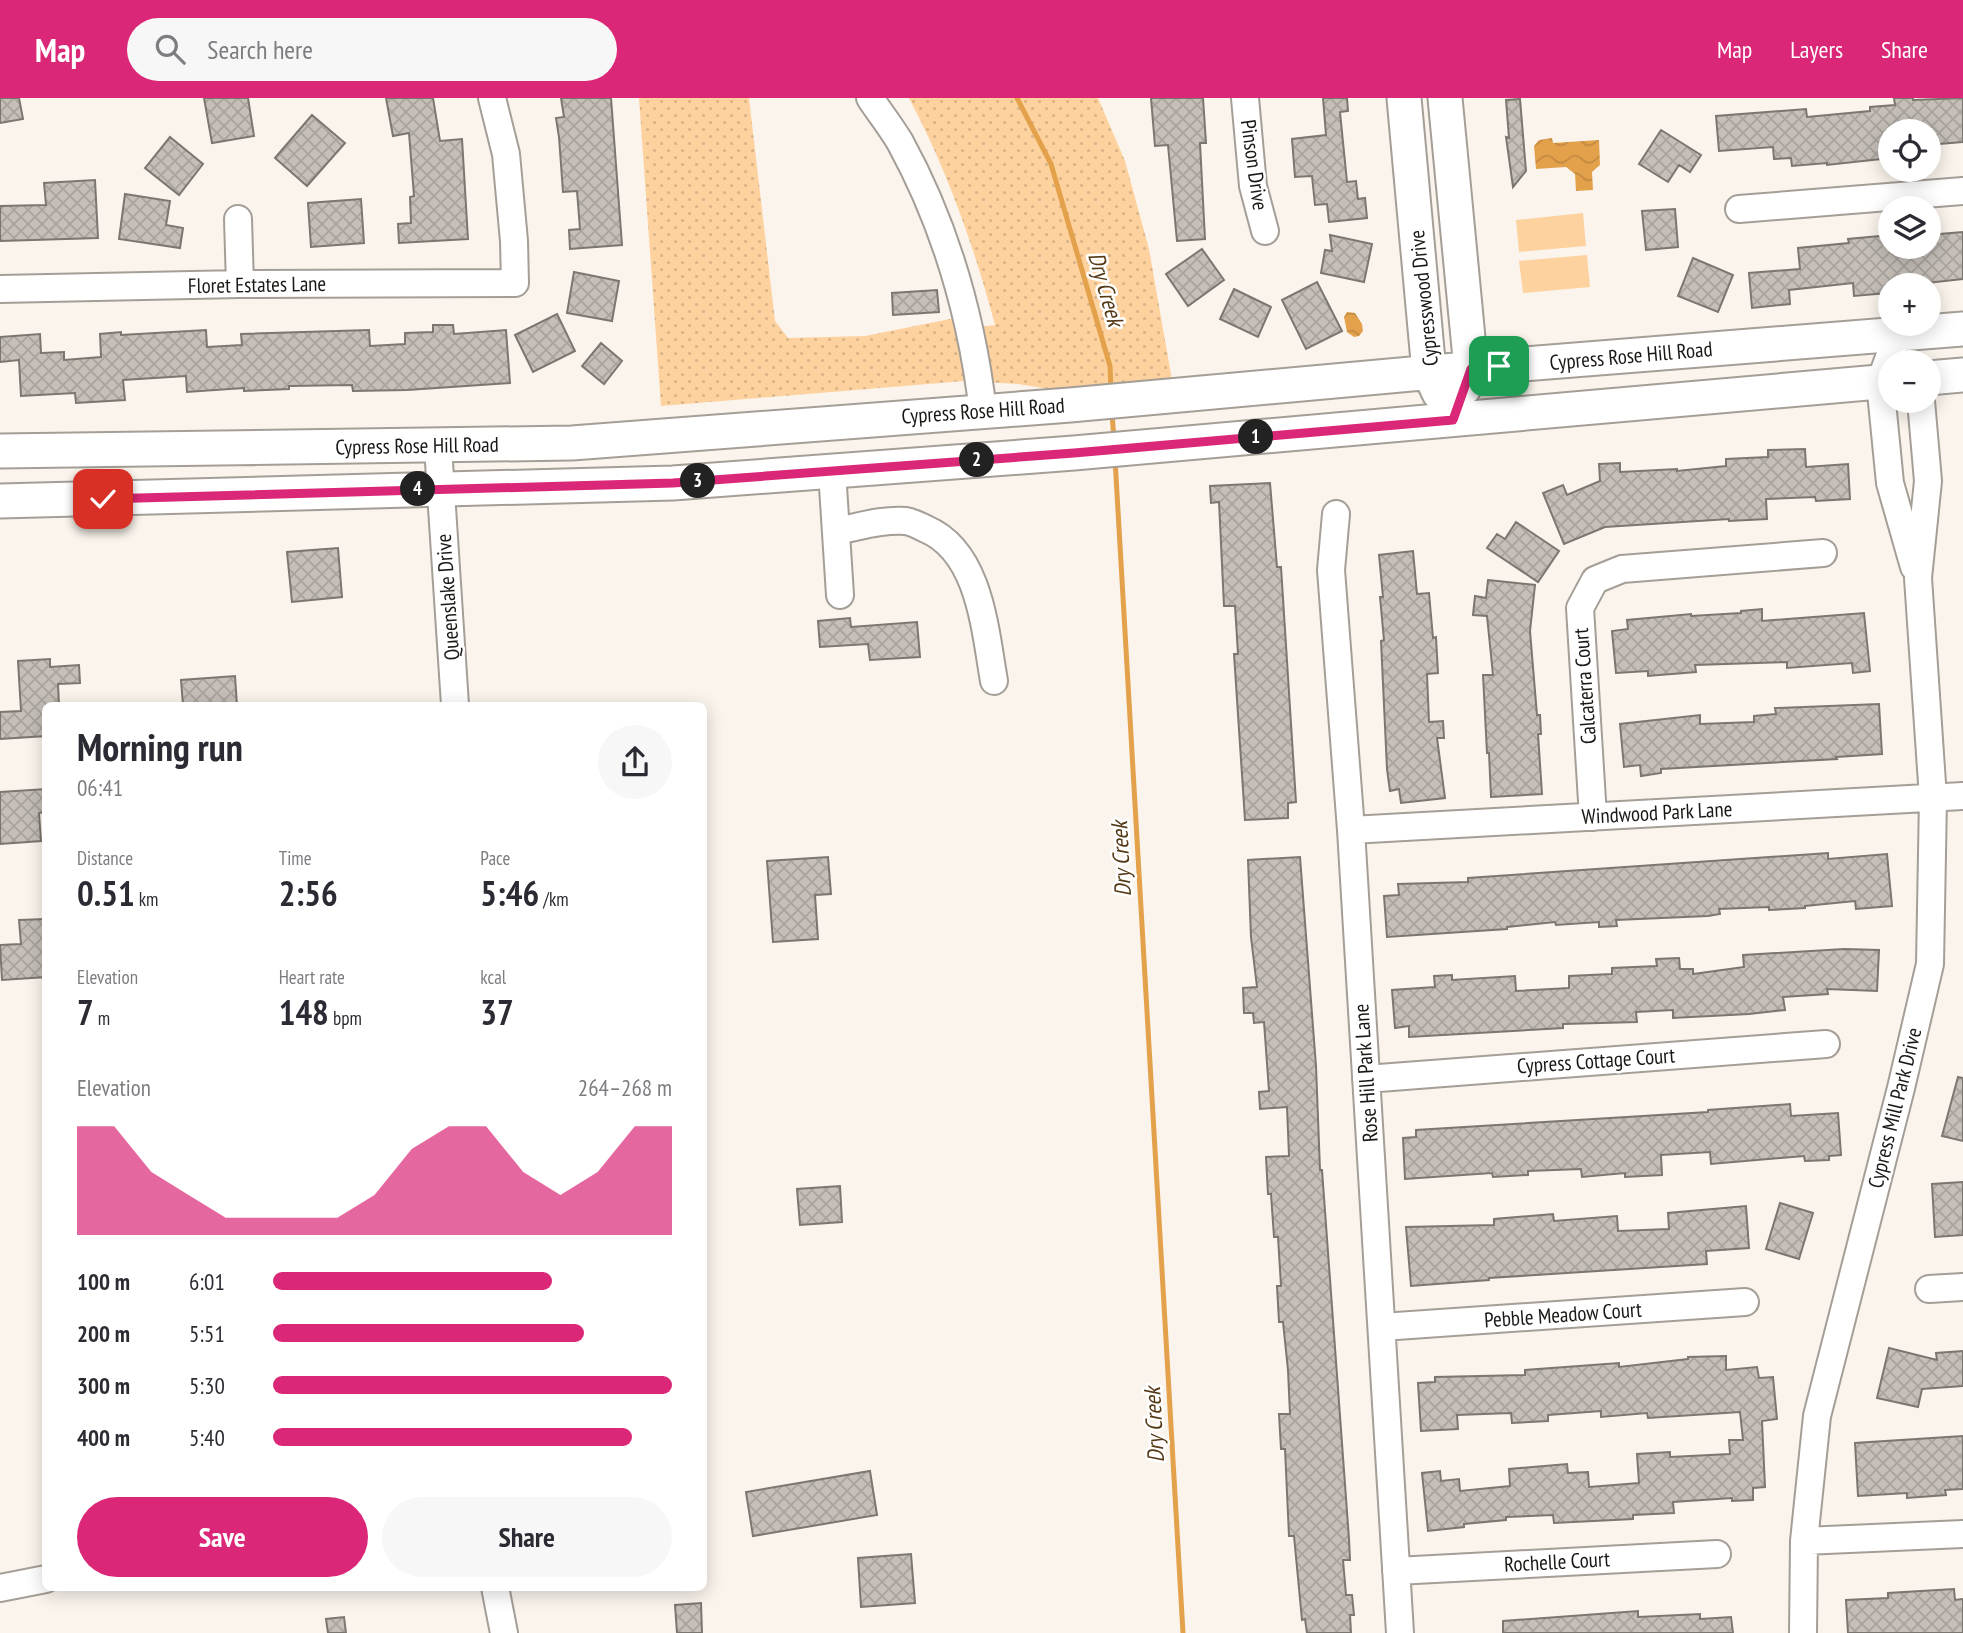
<!DOCTYPE html>
<html lang="en">
<head>
<meta charset="utf-8">
<style>
	:root { --surface:#fff; --page:#f7f7f7; --text:#2b2b33; --muted:#7c7c81; --accent:#db2777 }
	body { margin:0; font-family:"PT Sans Narrow",sans-serif; background:var(--page); color:var(--text); height:100vh; display:flex; flex-direction:column; font-size:26px; white-space:nowrap }
	* { box-sizing:border-box; margin:0 }
	p { font-size:23px; color:var(--muted) }
	.icon { flex:none; width:38px; height:38px; fill:none; stroke:currentColor; stroke-width:2; stroke-linecap:round; stroke-linejoin:round }
	.map { position:relative; flex:1; overflow:hidden }
	.side { position:absolute; left:42px; top:604px; width:665px; height:889px; display:flex; flex-direction:column; background:var(--surface); border-radius:10px; box-shadow:0 4px 18px #0003 }
	.side>* { flex:none }
	.fabs { position:absolute; left:1878px; top:21px; display:grid; gap:14px }
	.fabs a { display:grid; place-items:center; width:63px; height:63px; border-radius:50%; background:var(--surface); box-shadow:0 4px 18px #0003; font-size:35px }
	.pin { position:absolute; display:grid; place-items:center; width:60px; height:60px; color:#fff; margin:-30px; border-radius:14px; box-shadow:0 4px 10px #0006 }
	.km { position:absolute; width:35px; height:35px; margin:-18px; border-radius:50%; background:#222; color:#fff; font-size:19px; line-height:35px; text-align:center }
	.round { display:grid; place-items:center; flex:none; width:74px; height:74px; border-radius:37px; background:var(--page) }
	.overview { display:flex; align-items:center; justify-content:space-between; height:119px; padding:0 35px }
	h1 { font-size:38px; font-weight:600; line-height:52px }
	.stats { display:grid; grid-template-columns:repeat(3,1fr); gap:10px; height:119px; padding:7px 35px }
	.stats div { display:grid; align-content:center }
	.stats b { font-size:35px; font-weight:600 }
	.stats small { font-size:19px; font-weight:400 }
	.stats p { font-size:19px }
	.chart { height:196px; padding:14px 35px }
	.chart p { display:flex; justify-content:space-between }
	.chart svg { width:100%; height:126px; margin-top:7px; fill:var(--accent); opacity:.7 }
	.button { display:flex; gap:14px; margin-top:auto; padding:14px 35px }
	.button a { flex:1; height:80px; border-radius:42px; background:var(--accent); color:#fff; font-size:28px; font-weight:600; line-height:80px; text-align:center }
	.button a+a { background:var(--page); color:var(--text) }
	ul { padding:0 35px; list-style:none; font-size:23px }
	li { display:grid; grid-template-columns:112px 84px 1fr; align-items:center; height:52px }
	li i { height:18px; border-radius:9px; background:var(--accent) }
	header { display:flex; align-items:center; gap:42px; box-sizing:border-box; height:98px; padding:0 35px; background:var(--accent); color:#fff }
	header strong { font-size:33px }
	nav { display:flex; gap:38px; margin-inline-start:auto; font-size:24px }
	.search { width:490px; height:63px; background:var(--page); display:flex; align-items:center; gap:18px; box-sizing:border-box; padding:0 24px; border-radius:38px; color:var(--muted); font-size:26px }
	.map>svg:first-child { display:block }
	.grass { fill:url(#grass-dots) }
	.pitch { fill:#fed29f }
	.water { fill:url(#water-waves) }
	.lines { fill:none; stroke-linecap:round; stroke-linejoin:round }
	.stream { stroke:#e4a14b; stroke-width:5 }
	.building { fill:url(#building-cross-hatch); stroke:#7c7670; stroke-width:2 }
	.minor-casing { stroke:#a49e97; stroke-width:30 }
	.major-casing { stroke:#a49e97; stroke-width:37 }
	.minor { stroke:#fff; stroke-width:26 }
	.major { stroke:#fff; stroke-width:33 }
	.route-casing { stroke:#fff; stroke-width:14 }
	.route { stroke:#db2777; stroke-width:9 }
	.labels { text-anchor:middle; stroke-width:5; stroke-linejoin:round; paint-order:stroke }
	.street-label { font-size:21px; fill:#1a1815; stroke:#fff }
	.water-label { font-size:23px; font-style:italic; fill:#553915; stroke:#fff }
</style>
</head>
<body>
<header>
<strong>Map</strong>
<div class="search"><svg class="icon" aria-label="search" viewBox="0 0 24 24"><circle cx="10" cy="10" r="6"/><path d="M15 15l6 6"/></svg>Search here</div>
<nav><a>Map</a><a>Layers</a><a>Share</a></nav>
</header>
<div class="map">
<svg width="1963" height="1535" viewBox="0 0 1963 1535">
	<defs>
		<pattern id="grass-dots" width="8" height="8" patternUnits="userSpaceOnUse" patternTransform="scale(1.75)"><rect width="8" height="8" fill="#fed29f"/><path d="M2 2h.1M6 6h.1" fill="none" stroke="#d9b488" stroke-width="1.8" stroke-linecap="round"/></pattern>
		<pattern id="water-waves" width="16" height="10" patternUnits="userSpaceOnUse" patternTransform="scale(1.75)"><rect width="16" height="10" fill="#e4a14b"/><path d="M0 5q4-4 8 0t8 0" fill="none" stroke="#c38a41"/></pattern>
		<pattern id="building-cross-hatch" width="8" height="8" patternUnits="userSpaceOnUse" patternTransform="scale(1.75)"><rect width="8" height="8" fill="#c5bfb8"/><path d="M0 0l8 8M0 8l8-8" fill="none" stroke="#a9a39d"/></pattern>
	</defs>
	<rect width="100%" height="100%" fill="#faf4ec"/>
	<!-- grass -->
	<path class="grass" d="M639 0H749L775 223 788 240 865 238 955 220 962 231 995 227C974 148 947 72 909 0H1098L1125 63 1149 151 1172 282 1056 292 1018 286 964 283 661 308Z"/>
	<!-- pitch -->
	<path class="pitch" d="M1583 115 1586 148 1519 154 1516 122Z
		M1587 157 1590 189 1523 195 1519 163Z"/>
	<!-- water -->
	<path class="water" d="M1552 40 1553 45 1599 42 1600 67 1592 74 1593 92 1576 93 1575 76 1566 69 1536 71 1534 48 1539 42Z
		M1347 214 1355 215 1362 226 1363 233 1359 238 1354 239 1347 234 1344 219Z"/>
	<g class="lines">
		<!-- stream -->
		<path class="stream" d="M1017 0 1051 66 1110 268 1111 292
			M1112 316 1114 341
			M1115 361 1183 1535"/>
	</g>
	<!-- building -->
	<path class="building" d="M0 0H19L23 21 0 25Z
		M204 0H248L254 38 212 45Z
		M386 0H433L440 43 462 41 468 141 399 145 398 126 411 125 410 99 414 98 409 35 393 38Z
		M561 0H611L622 147 570 151 569 132 580 131 577 93 563 94 559 39 556 20 564 19Z
		M1151 0H1203L1206 45H1200L1205 141 1177 143 1168 47 1155 48Z
		M1323 0H1347L1348 13 1340 14 1347 84 1356 83 1358 101 1365 100 1367 120 1329 124 1327 106 1315 107 1312 78 1295 79 1292 41 1326 37Z
		M1894 0H1913V2L1963 0V44L1928 47V33H1890V60L1827 67V65L1792 68 1791 60 1774 61 1773 49 1719 53 1716 18 1806 11 1807 19 1870 13V9L1895 7Z
		M1520 1 1526 73 1513 89 1506 39 1509 40 1506 2Z
		M312 17 345 45 307 88 275 60Z
		M1661 32 1701 57 1690 74 1679 67 1668 84 1639 66Z
		M170 39 203 66 179 97 145 70Z
		M95 82 98 140 0 143V108L46 107 44 85Z
		M125 96 170 103 166 127 183 130 180 150 119 141Z
		M361 101 364 145 311 149 308 105Z
		M1675 111 1678 149 1646 152 1642 113Z
		M1963 134V181L1909 187H1886L1887 195 1854 198 1853 185 1789 192 1790 206 1752 210 1749 175 1800 171 1798 150 1849 145 1848 141 1890 137V149H1928V137Z
		M1330 137 1372 146 1364 184 1321 175 1325 152 1332 153Z
		M1202 151 1224 182 1188 208 1166 176Z
		M1693 160 1733 177 1718 214 1678 198Z
		M574 174 619 183 612 223 567 215Z
		M1317 184 1342 233 1306 251 1282 202Z
		M1234 191 1271 209 1258 239 1220 221Z
		M937 192 939 214 893 217 892 195Z
		M557 216 575 253 533 274 515 237Z
		M433 227H453L454 236 506 232 510 285 407 292 353 293 352 287 289 288V291L244 293V290L187 294 186 278 123 282 125 302 76 305 75 295 21 298 19 262 0 264V239L40 236 41 255 64 254V262L101 259 100 236 121 234V237L206 232 207 249 242 247 241 236 369 232 370 248 405 246V235L433 234Z
		M601 245 622 263 604 286 582 268Z
		M1805 351 1806 369 1848 366 1850 401 1816 403 1815 399 1766 401 1767 421 1729 423V421L1605 429 1564 446 1543 395 1563 387 1567 397 1600 383 1599 366 1620 365V374L1677 371V373L1726 368V361L1768 359V352Z
		M1270 385 1277 469H1281L1296 704 1288 705V720L1245 722 1234 556H1238L1235 508H1224L1219 404 1211 405 1210 388Z
		M1516 424 1559 453 1538 484 1487 450 1497 436 1505 441Z
		M338 450 342 499 292 504 287 454Z
		M1413 453 1417 496 1429 495 1433 540 1436 539 1438 575 1427 576 1429 624 1443 623 1444 640H1437L1445 700 1401 705 1399 691 1390 693 1387 671 1381 543 1384 542 1380 499H1383L1379 457Z
		M1488 482 1535 487 1530 533 1537 617H1540L1541 636H1538L1542 696 1491 699 1489 655H1487L1483 577H1493L1487 518 1473 517 1475 498 1486 500Z
		M1762 511V523L1864 515 1870 573 1853 575 1852 565 1787 570V564L1695 567 1696 574 1648 578V573L1616 575 1612 533 1628 531 1627 522 1691 516V518L1741 515V513Z
		M850 520 851 529 917 524 920 559 870 562 868 546 820 549 818 523Z
		M50 561V569L79 567 80 585 58 586 59 607H46V638L0 641V614L21 613 18 563Z
		M235 578 237 607H183L181 582Z
		M1879 606 1882 656 1836 659 1837 661 1661 671V675L1641 678 1640 667 1624 669 1620 626 1700 617V626L1754 624V618L1776 616 1775 610Z
		M46 691V714L39 715 41 743 0 746V694Z
		M1828 755V761L1887 756 1892 808 1856 811 1855 803 1805 808V810L1769 812V809L1719 811 1720 816 1708 818 1616 822 1617 828 1599 829V824L1556 827 1555 824 1507 829V831L1387 839 1384 798 1399 797 1398 786 1468 784V780Z
		M828 759 831 796 815 797 818 841 773 844 767 763Z
		M1300 759 1316 968 1320 1072H1322L1349 1441 1350 1462H1343L1346 1497H1352L1354 1517H1350L1351 1535H1307L1305 1521 1302 1522 1294 1438H1289L1285 1351H1281L1279 1316H1290L1288 1272 1283 1224H1279L1277 1188H1281L1278 1139H1274L1271 1096H1268L1266 1059 1289 1058 1287 1009 1260 1011 1259 994 1269 993 1264 924 1254 925 1253 915H1244L1243 890 1257 889 1251 839 1248 762Z
		M46 821V879L2 882 0 847 21 846 19 822Z
		M1844 851 1879 852 1877 893 1827 891 1828 896 1783 899 1785 912 1749 916 1673 920V912L1636 914 1637 924 1563 926V930L1409 939V928L1395 930 1392 892 1435 889 1434 878 1452 877V882L1515 878 1516 893 1569 890V878L1612 876V870L1657 868 1656 861 1679 860 1680 871H1693V876L1744 869 1743 857Z
		M1958 979 1963 980V1043L1942 1038Z
		M1790 1006 1791 1018 1838 1015 1841 1057 1829 1058V1062L1805 1063 1804 1058 1711 1066 1710 1054 1661 1057 1662 1077 1625 1079V1075L1582 1079 1581 1071 1528 1073V1077L1493 1079 1492 1075 1405 1081 1403 1040 1416 1039V1032L1708 1014V1012Z
		M1963 1084V1137L1935 1139 1932 1086Z
		M840 1088 842 1124 800 1127 797 1091Z
		M1780 1105 1813 1115 1799 1161 1766 1151Z
		M1746 1108 1749 1150 1706 1153 1707 1166 1489 1180V1182L1411 1188 1406 1129 1494 1127V1121L1553 1116 1554 1123 1617 1118 1618 1133 1669 1131 1668 1115Z
		M1889 1250 1937 1262 1936 1255 1963 1253V1288L1922 1291 1918 1309 1877 1300Z
		M1726 1258V1272L1757 1269 1759 1280 1773 1279 1777 1321 1762 1323 1765 1389 1753 1390V1402L1732 1403V1400L1673 1404 1674 1415 1633 1417V1421L1554 1425 1553 1417 1506 1419V1422L1464 1426V1429L1428 1433 1422 1375 1440 1373 1441 1383 1459 1381 1460 1393 1510 1388 1509 1371 1567 1366 1568 1375 1588 1374 1589 1389 1639 1385 1637 1356 1670 1354V1359L1730 1356 1729 1342H1743L1740 1314 1648 1320 1647 1315 1601 1319V1313L1548 1317V1323L1512 1325 1511 1315 1457 1317 1458 1331 1421 1333 1418 1285 1435 1284V1279L1525 1277V1272L1619 1265V1269L1688 1261V1259Z
		M1963 1338V1391L1945 1392 1946 1397 1907 1400V1395L1858 1398 1855 1345Z
		M870 1373 877 1417 753 1438 746 1394Z
		M911 1456 915 1505 861 1509 858 1460Z
		M1954 1491 1955 1502 1963 1501V1535H1848L1846 1502 1888 1500V1495Z
		M701 1505 702 1535H677L675 1507Z
		M1638 1513V1519L1700 1516V1521L1731 1519 1733 1535H1503V1523Z
		M344 1519 346 1535H328L326 1521Z"/>
	<g class="lines">
		<defs>
			<path id="minor" d="M870 0C880 15 891 29 900 44 946 128 972 219 983 314
				M1245 0 1253 88 1265 133
				M1739 111 1963 93
				M238 121 240 186
				M0 191 240 186 515 185 514 143 506 56 492 0
				M1897 237 1880 284 1890 385 1914 469
				M438 349 455 607
				M832 373 840 497
				M1336 416 1331 472 1351 732 1400 1535
				M836 433C858 429 883 421 906 423 912 424 920 428 926 431 980 454 985 532 994 583
				M1593 719 1580 510 1595 482 1622 471 1823 455
				M1351 732 1963 698
				M1366 981 1826 946
				M1929 1191 1963 1189
				M1382 1229 1745 1204
				M1804 1443 1963 1436
				M1396 1473 1717 1456
				M495 1489 504 1535
				M0 1490 46 1481
				M1803 1535 1804 1443 1817 1318 1901 990 1930 866 1933 700 1918 480 1928 383 1921 303"/>
			<path id="major" d="M1404 0 1429 274 1439 295
				M1445 0 1471 271 1464 290
				M1928 280 1963 277
				M0 353 572 345 1070 307 1499 268 1963 231
				M0 403 673 385 1074 355 1890 283"/>
		</defs>
		<!-- minor casing -->
		<use href="#minor" class="minor-casing"/>
		<!-- major casing -->
		<use href="#major" class="major-casing"/>
		<!-- minor -->
		<use href="#minor" class="minor"/>
		<!-- major -->
		<use href="#major" class="major"/>
	</g>
	<g class="lines">
		<defs>
			<path id="route" d="M103 401 673 385 1074 355 1453 322 1471 271 1499 268"/>
		</defs>
		<!-- route casing -->
		<use href="#route" class="route-casing"/>
		<!-- route -->
		<use href="#route" class="route"/>
	</g>
	<g class="labels">
		<!-- street labels -->
		<g class="street-label">
			<text transform="translate(1254 67) rotate(82)" y="7">Pinson Drive</text>
			<text transform="translate(257 187) rotate(-1)" y="7">Floret Estates Lane</text>
			<text transform="translate(1424 200) rotate(-96)" y="7">Cypresswood Drive</text>
			<text transform="translate(1631 258) rotate(-5)" y="7">Cypress Rose Hill Road</text>
			<text transform="translate(983 313) rotate(-4)" y="7">Cypress Rose Hill Road</text>
			<text transform="translate(417 348) rotate(-1)" y="7">Cypress Rose Hill Road</text>
			<text transform="translate(448 499) rotate(-94)" y="7">Queenslake Drive</text>
			<text transform="translate(1585 588) rotate(-94)" y="7">Calcaterra Court</text>
			<text transform="translate(1657 715) rotate(-3)" y="7">Windwood Park Lane</text>
			<text transform="translate(1596 963) rotate(-4)" y="7">Cypress Cottage Court</text>
			<text transform="translate(1366 975) rotate(-94)" y="7">Rose Hill Park Lane</text>
			<text transform="translate(1895 1010) rotate(-76)" y="7">Cypress Mill Park Drive</text>
			<text transform="translate(1563 1217) rotate(-4)" y="7">Pebble Meadow Court</text>
			<text transform="translate(1557 1464) rotate(-3)" y="7">Rochelle Court</text>
		</g>
		<!-- water labels -->
		<g class="water-label">
			<text transform="translate(1106 191) rotate(74)" y="8">Dry Creek</text>
			<text transform="translate(1121 761) rotate(-93)" y="8">Dry Creek</text>
			<text transform="translate(1154 1327) rotate(-93)" y="8">Dry Creek</text>
		</g>
	</g>
</svg>
<div class="fabs">
<a><svg class="icon" aria-label="locate" viewBox="0 0 24 24"><circle cx="12" cy="12" r="6"/><path d="M12 2v4M12 18v4M2 12h4M18 12h4"/></svg></a>
<a><svg class="icon" aria-label="layers" viewBox="0 0 24 24"><path d="M12 4l9 5-9 5-9-5zM3 14l9 5 9-5"/></svg></a>
<a>+</a>
<a>−</a>
</div>
<div class="pin" style="left:1499px;top:268px;background:#1e9e55"><svg class="icon" aria-label="arrive" viewBox="0 0 24 24"><path d="M6 21V4h12l-3 4 3 4H6"/></svg></div>
<div class="pin" style="left:103px;top:401px;background:#d93025"><svg class="icon" aria-label="check" viewBox="0 0 24 24"><path d="M5 12l5 5 9-10"/></svg></div>
<b class="km" style="left:1256px;top:339px">1</b>
<b class="km" style="left:977px;top:362px">2</b>
<b class="km" style="left:698px;top:383px">3</b>
<b class="km" style="left:418px;top:391px">4</b>
<section class="side">
<div class="overview"><div><h1>Morning run</h1><p>06:41</p></div><a class="round"><svg class="icon" aria-label="share" viewBox="0 0 24 24"><path d="M12 15V3M7 8l5-5 5 5M5 13v7h14v-7"/></svg></a></div>
<div class="stats">
<div><p>Distance</p><b>0.51<small> km</small></b></div>
<div><p>Time</p><b>2:56</b></div>
<div><p>Pace</p><b>5:46<small> /km</small></b></div>
</div>
<div class="stats">
<div><p>Elevation</p><b>7<small> m</small></b></div>
<div><p>Heart rate</p><b>148<small> bpm</small></b></div>
<div><p>kcal</p><b>37</b></div>
</div>
<div class="chart"><p><span>Elevation</span>264–268 m</p>
<svg viewBox="0 0 160 44" preserveAspectRatio="none"><path d="M0 44V6L10 6L20 22L30 30L40 38L50 38L60 38L70 38L80 30L90 14L100 6L110 6L120 22L130 30L140 22L150 6L160 6V44z"/></svg>
</div>
<ul>
<li><b>100 m</b>6:01<i style="width:70%"></i></li>
<li><b>200 m</b>5:51<i style="width:78%"></i></li>
<li><b>300 m</b>5:30<i style="width:100%"></i></li>
<li><b>400 m</b>5:40<i style="width:90%"></i></li>
</ul>
<div class="button"><a>Save</a><a>Share</a></div>
</section>
</div>
</body>
</html>
